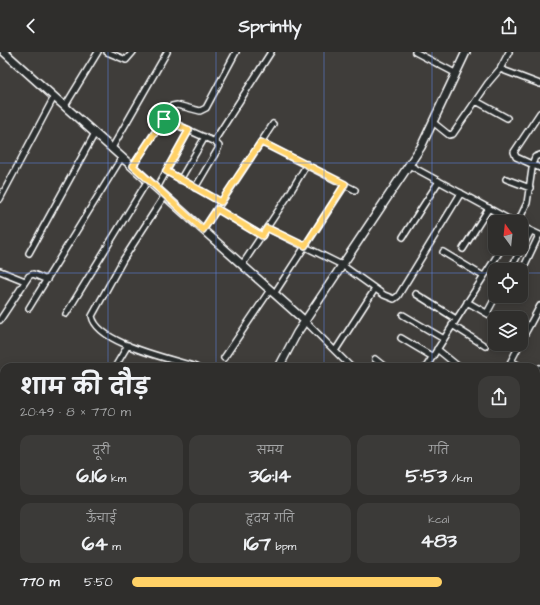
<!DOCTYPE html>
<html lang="hi">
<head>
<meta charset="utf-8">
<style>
	:root { --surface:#2f2e2c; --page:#3b3a38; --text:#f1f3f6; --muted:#a7a8a9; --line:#4a4a48; --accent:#ffd166 }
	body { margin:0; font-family:"Architects Daughter","Playpen Sans Deva",sans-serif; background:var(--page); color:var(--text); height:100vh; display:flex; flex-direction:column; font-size:15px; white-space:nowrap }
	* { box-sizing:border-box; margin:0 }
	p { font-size:13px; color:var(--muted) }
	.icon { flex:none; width:22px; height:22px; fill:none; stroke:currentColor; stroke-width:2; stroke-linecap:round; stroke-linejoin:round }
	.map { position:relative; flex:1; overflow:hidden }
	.side { position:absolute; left:0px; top:311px; width:540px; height:242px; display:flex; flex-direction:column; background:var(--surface); border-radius:12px 12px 0 0; box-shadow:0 2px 10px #0003,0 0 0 1px var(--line) }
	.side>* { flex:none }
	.needle { width:26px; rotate:345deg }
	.buttons { position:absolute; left:488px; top:163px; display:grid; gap:8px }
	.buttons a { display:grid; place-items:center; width:40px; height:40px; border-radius:8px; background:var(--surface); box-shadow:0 2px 10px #0003,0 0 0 1px var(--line); font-size:20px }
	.pin { position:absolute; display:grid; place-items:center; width:34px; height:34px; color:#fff; margin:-17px; border:2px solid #fff; border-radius:50%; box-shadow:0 1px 4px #0007 }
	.round { display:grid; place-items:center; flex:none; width:42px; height:42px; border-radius:12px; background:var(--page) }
	.headline { display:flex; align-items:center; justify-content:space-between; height:68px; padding:0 20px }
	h1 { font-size:22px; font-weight:700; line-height:30px }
	.stats { display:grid; grid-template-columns:repeat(3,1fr); gap:6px; height:68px; padding:4px 20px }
	.stats div { display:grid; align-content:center; border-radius:10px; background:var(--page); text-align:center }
	.stats b { font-size:20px; font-weight:700 }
	.stats small { font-size:11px; font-weight:400 }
	.stats p { font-size:11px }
	ul { padding:0 20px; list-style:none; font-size:13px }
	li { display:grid; grid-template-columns:64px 48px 1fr; align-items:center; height:30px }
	li i { height:10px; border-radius:5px; background:var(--accent) }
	header { display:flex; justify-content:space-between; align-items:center; height:52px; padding:0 20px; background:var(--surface); font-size:18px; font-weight:700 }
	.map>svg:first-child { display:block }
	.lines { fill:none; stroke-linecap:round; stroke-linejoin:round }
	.stream { stroke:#97a4ac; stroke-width:1.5 }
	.street-casing { stroke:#fff; stroke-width:8 }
	.secondary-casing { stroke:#fff; stroke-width:10 }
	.street { stroke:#2a2d2e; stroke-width:5 }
	.secondary { stroke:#2a2d2e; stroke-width:7 }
	.route-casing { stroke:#fff; stroke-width:8 }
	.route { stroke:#ffd166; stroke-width:5 }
	.grid { fill:none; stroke:#6183e4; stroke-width:1; stroke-opacity:0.55 }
</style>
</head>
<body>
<header><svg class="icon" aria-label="back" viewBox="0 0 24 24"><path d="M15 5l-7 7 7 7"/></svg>Sprintly<svg class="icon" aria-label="share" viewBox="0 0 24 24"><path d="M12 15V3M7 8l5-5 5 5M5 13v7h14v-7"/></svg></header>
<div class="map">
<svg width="540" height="553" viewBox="0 0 540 553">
	<rect width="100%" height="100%" fill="#3f3d3a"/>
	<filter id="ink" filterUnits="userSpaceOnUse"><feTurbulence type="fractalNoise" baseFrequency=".025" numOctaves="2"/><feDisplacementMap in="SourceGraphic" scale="8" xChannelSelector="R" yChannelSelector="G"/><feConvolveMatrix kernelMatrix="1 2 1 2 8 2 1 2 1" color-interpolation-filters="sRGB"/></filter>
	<g filter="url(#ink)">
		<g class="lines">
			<!-- stream -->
			<path class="stream" d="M536 426 540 424
				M327 553 333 549"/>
			<defs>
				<path id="street" d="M107 0 126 8 133 0
					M415 0 455 21
					M500 17 540 32
					M476 49 507 66
					M65 54 98 0
					M540 61 514 100 516 105 540 116
					M164 67 215 90
					M434 71 449 83 453 82 488 31 500 17 509 0
					M261 90 355 138
					M112 96 167 0
					M409 113 514 170
					M133 114 172 54 177 53 200 59 206 56 236 0
					M166 119 221 150
					M506 127 530 136
					M180 128 205 85
					M157 136 189 78
					M195 136 218 97 219 94 215 90 216 86 271 0
					M165 143 123 208 92 264C97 292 172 307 196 315
					M0 147 54 45
					M217 157 262 184
					M518 170 527 151 533 110 535 105 540 103
					M521 174 540 183
					M267 176 342 213 384 243 394 247 398 244 461 141
					M203 178 273 72
					M403 185 439 129
					M463 197 489 156
					M443 200 483 224
					M29 201 95 81
					M242 213 288 144 307 112
					M510 218 531 179
					M0 219 25 229
					M521 221 539 183
					M274 242 345 133
					M416 242 456 267
					M467 250 495 266
					M29 256 122 105
					M487 261 496 244
					M66 262 148 128
					M403 263 444 287
					M0 268 29 224 33 222 47 228
					M305 269 351 315
					M452 273 485 294
					M401 286 433 305
					M521 289 540 254
					M437 297 459 315
					M335 299 375 237
					M224 306 270 238
					M375 307 385 315
					M511 309 521 315
					M115 315 128 293
					M426 315 502 196
					M508 315 520 292
					M536 322 540 316
					M536 351 540 353
					M536 375 540 373
					M0 418 4 420
					M536 492 540 494
					M0 513 4 515
					M42 549 48 553
					M437 549 443 553
					M27 553 29 549
					M75 553 78 549
					M109 553 111 549
					M245 553 250 549
					M420 553 431 549
					M534 553 540 546"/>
				<path id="secondary" d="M4 0 305 269
					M279 315 297 281 421 95 466 0
					M536 419 540 417
					M536 433 540 430
					M146 553 148 549
					M315 553 322 549
					M334 553 341 549"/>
			</defs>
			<!-- street casing -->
			<use href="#street" class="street-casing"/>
			<!-- secondary casing -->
			<use href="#secondary" class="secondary-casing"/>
			<!-- street -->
			<use href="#street" class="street"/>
			<!-- secondary -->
			<use href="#secondary" class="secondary"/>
		</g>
	</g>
	<g class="lines" filter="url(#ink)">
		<defs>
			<path id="route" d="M164 67 189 78 166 119 221 150 261 90 345 132 305 194 267 176 262 184 217 157 203 178 133 114Z"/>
		</defs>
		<!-- route casing -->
		<use href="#route" class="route-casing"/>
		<!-- route -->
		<use href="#route" class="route"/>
	</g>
	<!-- grid -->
	<path class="grid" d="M108 0V315M216 0V315M324 0V315M432 0V315M0 111H540M0 221H495M521 221H540M0 332H4M536 332H540M0 442H4M536 442H540M108 549V553M216 549V553M324 549V553M432 549V553"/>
</svg>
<div class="buttons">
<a><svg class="needle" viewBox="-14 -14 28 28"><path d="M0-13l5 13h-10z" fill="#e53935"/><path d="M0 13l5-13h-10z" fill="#a7a8a9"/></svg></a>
<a><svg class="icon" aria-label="locate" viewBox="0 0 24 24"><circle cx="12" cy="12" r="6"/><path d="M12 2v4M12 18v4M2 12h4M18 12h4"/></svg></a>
<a><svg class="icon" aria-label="layers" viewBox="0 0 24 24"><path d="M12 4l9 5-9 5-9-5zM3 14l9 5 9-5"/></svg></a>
</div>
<div class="pin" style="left:164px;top:67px;background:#1e9e55"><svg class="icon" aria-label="arrive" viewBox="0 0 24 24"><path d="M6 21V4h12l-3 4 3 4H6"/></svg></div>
<section class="side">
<div class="headline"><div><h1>शाम की दौड़</h1><p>20:49 · 8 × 770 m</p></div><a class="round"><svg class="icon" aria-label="share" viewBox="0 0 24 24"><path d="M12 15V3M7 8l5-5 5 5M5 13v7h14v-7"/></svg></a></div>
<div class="stats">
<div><p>दूरी</p><b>6.16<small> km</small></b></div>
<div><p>समय</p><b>36:14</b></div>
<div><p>गति</p><b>5:53<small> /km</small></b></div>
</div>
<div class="stats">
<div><p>ऊँचाई</p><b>64<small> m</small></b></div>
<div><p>हृदय गति</p><b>167<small> bpm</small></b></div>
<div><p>kcal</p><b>483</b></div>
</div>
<ul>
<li><b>770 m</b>5:50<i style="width:80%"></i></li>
</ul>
</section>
</div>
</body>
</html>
